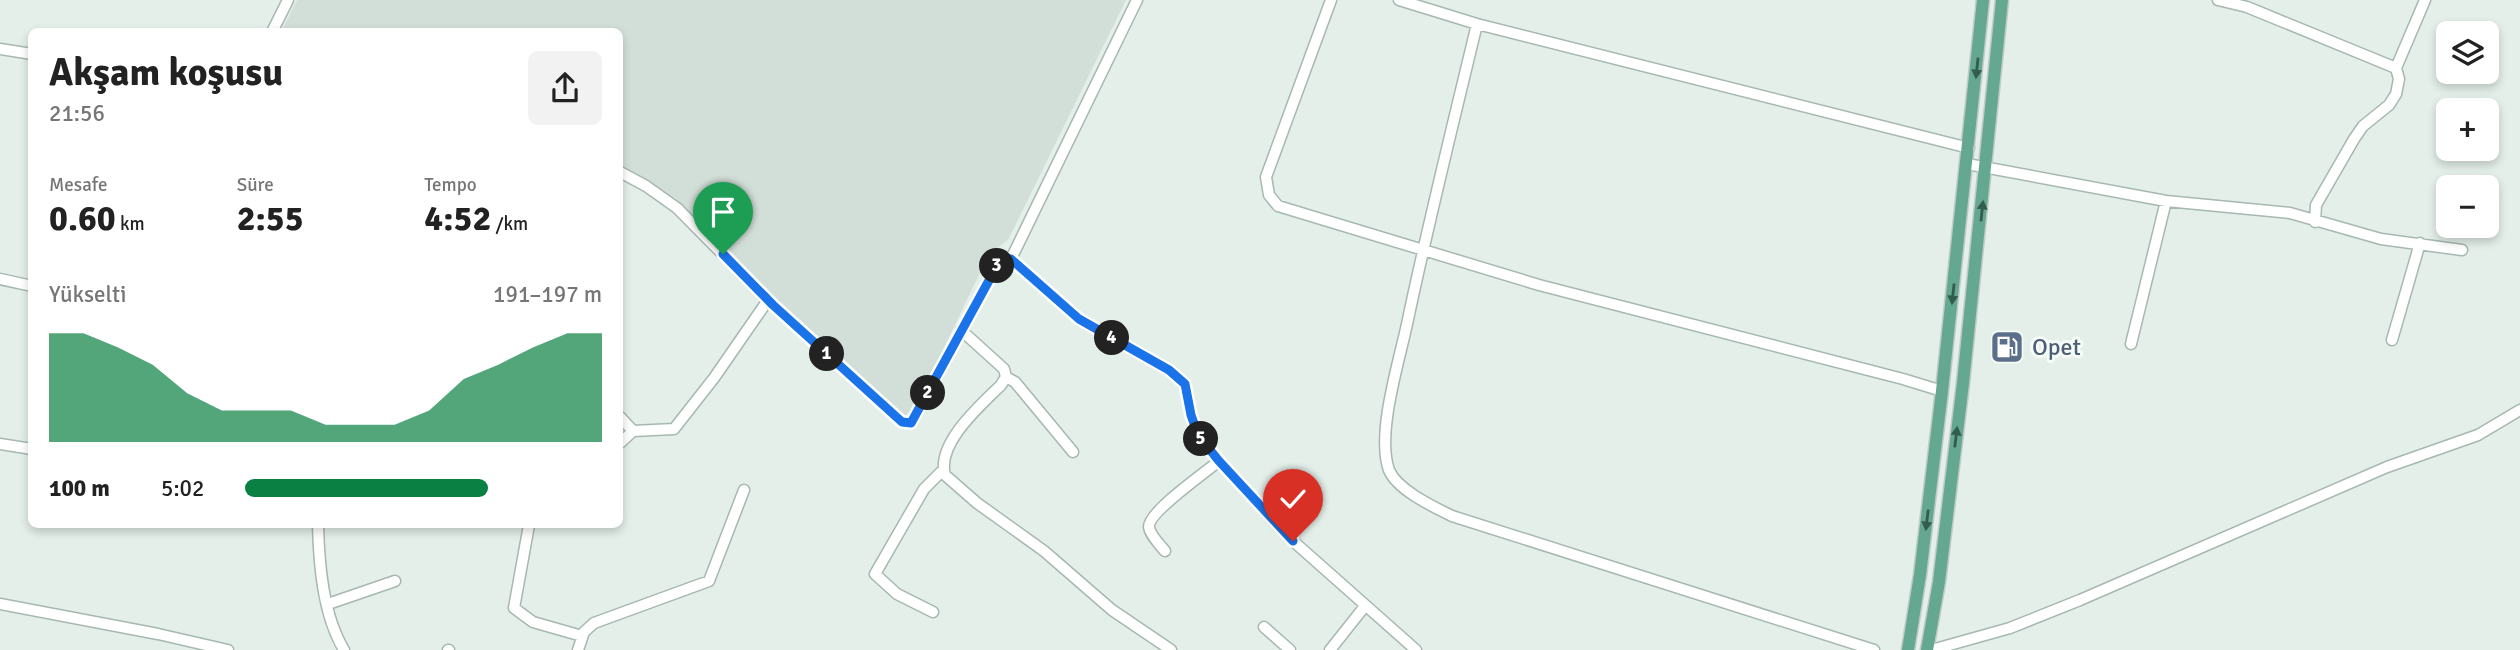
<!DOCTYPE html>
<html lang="tr">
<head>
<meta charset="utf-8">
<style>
	:root { --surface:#fff; --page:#f2f2f2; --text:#222; --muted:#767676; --accent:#0b8043 }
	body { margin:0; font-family:Signika,sans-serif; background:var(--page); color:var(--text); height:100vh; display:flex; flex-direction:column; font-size:26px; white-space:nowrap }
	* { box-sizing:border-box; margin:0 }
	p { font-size:23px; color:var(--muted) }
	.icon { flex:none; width:38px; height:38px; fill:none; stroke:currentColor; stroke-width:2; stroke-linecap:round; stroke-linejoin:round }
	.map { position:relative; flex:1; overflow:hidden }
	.drawer { position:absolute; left:28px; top:28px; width:595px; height:500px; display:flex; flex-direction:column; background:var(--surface); border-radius:10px; box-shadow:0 4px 10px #0003 }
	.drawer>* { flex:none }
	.tools { position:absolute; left:2436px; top:21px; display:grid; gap:14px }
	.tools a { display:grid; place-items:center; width:63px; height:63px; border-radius:10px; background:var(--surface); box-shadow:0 4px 10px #0003; font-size:35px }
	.pin { position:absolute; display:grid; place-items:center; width:60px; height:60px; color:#fff; margin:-72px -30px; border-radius:50% 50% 50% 0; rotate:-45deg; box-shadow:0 0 7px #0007 }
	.pin .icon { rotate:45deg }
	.km { position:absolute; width:35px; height:35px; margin:-18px; border-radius:50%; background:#222; color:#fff; font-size:19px; line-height:35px; text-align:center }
	.round { display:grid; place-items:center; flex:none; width:74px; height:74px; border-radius:10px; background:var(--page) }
	.headline { display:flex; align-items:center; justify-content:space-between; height:119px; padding:0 21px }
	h1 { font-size:38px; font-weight:700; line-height:52px }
	.stats { display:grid; grid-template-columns:repeat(3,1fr); gap:10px; height:119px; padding:7px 21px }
	.stats div { display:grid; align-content:center }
	.stats b { font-size:35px; font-weight:700 }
	.stats small { font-size:19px; font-weight:400 }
	.stats p { font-size:19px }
	.chart { height:196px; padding:14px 21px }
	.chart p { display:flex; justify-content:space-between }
	.chart svg { width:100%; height:126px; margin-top:7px; fill:var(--accent); opacity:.7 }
	ul { padding:0 21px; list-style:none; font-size:23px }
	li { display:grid; grid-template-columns:112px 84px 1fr; align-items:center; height:52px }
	li i { height:18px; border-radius:9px; background:var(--accent) }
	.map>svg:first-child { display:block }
	.built { fill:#d2dfd8 }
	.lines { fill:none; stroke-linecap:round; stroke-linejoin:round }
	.minor-casing { stroke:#a6b8b0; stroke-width:13 }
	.major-casing { stroke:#c1cac7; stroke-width:15 }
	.minor { stroke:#fff; stroke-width:10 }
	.major { stroke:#65a891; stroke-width:12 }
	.oneway { fill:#325c4e }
	.route-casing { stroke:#fff; stroke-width:14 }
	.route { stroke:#1a73e8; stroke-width:9 }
	.labels { text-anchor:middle; stroke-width:6; stroke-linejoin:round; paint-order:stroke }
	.service-label { font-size:24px; fill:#4e5e75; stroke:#f5fbf7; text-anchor:start }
</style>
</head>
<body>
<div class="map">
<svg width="2520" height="650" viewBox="0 0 2520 650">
	<rect width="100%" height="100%" fill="#e4efe9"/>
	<!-- built -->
	<path class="built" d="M297 0H1126L1008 240 989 254 913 412 901 417 770 293 675 198 620 167V32H281Z"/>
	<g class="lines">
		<defs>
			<path id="minor" d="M1331 0 1266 177 1269 195 1278 206 1539 285 1903 379 1942 391
				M1399 0 1477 24 1969 148
				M2218 0 2247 7 2396 68
				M1477 24C1453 124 1428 224 1407 324 1399 362 1376 434 1389 470 1397 490 1434 507 1452 516L1874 650
				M272 32 288 0
				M0 49 32 54
				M1967 164 2166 201 2290 213 2381 239 2462 250
				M620 172 646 186 677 208 773 305 902 422 911 423 917 413 998 264 1004 259H1011L1079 319 1169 370 1185 384 1191 415 1198 435 1219 461 1293 541 1416 650
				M2315 222 2316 205 2354 139 2363 126 2389 105 2396 94 2399 79 2396 68 2425 0
				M1011 259 1137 0
				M0 279 32 286
				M961 330 1004 369 1006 377 1001 385C981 405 936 443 945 475L977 503 1044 551 1112 610 1171 650
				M2392 340 2420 243
				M2131 344 2166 201
				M1006 377 1015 382 1073 452
				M620 417 633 431 620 443
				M633 431 674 429 714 378 768 300
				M0 444 32 449
				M318 525C319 565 323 615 344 650
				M529 525 514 608 533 622 582 636
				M1165 551C1160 545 1150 535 1149 527 1148 512 1206 472 1219 461
				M0 604 158 634 228 650
				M328 604 395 581
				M933 612 897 594 875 574 924 489 943 470
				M1264 627 1290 650
				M1927 649H1935L2010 628 2080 600 2387 467 2478 435 2520 410
				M448 650H449
				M578 650 584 632 594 623 709 581 744 490
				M1330 650 1365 606"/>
			<path id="major" d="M1908 650 1920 575 1942 391 1983 0
				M1927 650 1939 582 1963 383 2002 0"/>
		</defs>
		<!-- minor casing -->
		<use href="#minor" class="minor-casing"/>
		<!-- major casing -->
		<use href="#major" class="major-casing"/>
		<!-- minor -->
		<use href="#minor" class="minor"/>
		<!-- major -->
		<use href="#major" class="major"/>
	</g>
	<!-- one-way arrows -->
	<defs><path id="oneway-solid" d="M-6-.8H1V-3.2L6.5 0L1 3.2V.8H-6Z" transform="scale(1.75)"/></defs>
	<g class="oneway">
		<use href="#oneway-solid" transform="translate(1977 68) rotate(96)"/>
		<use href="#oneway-solid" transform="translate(1982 211) rotate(-84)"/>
		<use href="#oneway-solid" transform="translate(1953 294) rotate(96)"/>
		<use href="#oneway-solid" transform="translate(1956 437) rotate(-83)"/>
		<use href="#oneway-solid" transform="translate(1927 520) rotate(97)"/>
	</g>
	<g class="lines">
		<defs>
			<path id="route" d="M723 254 773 305 902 422 911 423 998 264 1004 259H1011L1079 319 1169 370 1185 384 1191 415 1198 435 1219 461 1293 541"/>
		</defs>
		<!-- route casing -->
		<use href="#route" class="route-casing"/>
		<!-- route -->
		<use href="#route" class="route"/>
	</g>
	<!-- icons -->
	<defs>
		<symbol id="fuel-square" viewBox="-11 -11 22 22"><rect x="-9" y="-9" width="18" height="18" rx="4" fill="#5c6f8a" stroke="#f5fbf7"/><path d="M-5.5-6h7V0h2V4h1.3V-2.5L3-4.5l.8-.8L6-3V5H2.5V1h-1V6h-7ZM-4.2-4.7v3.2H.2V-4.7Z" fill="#fff"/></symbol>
	</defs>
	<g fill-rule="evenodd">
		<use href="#fuel-square" x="1988" y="328" width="38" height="38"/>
	</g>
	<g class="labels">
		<!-- service labels -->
		<g class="service-label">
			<text x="2032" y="355">Opet</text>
		</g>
	</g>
</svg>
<div class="tools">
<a><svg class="icon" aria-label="layers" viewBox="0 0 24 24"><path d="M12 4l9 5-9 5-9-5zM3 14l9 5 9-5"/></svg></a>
<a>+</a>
<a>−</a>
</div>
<div class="pin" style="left:723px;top:254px;background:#1e9e55"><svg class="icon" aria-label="arrive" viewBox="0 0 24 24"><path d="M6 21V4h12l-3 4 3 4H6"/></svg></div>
<div class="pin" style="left:1293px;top:541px;background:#d93025"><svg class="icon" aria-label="check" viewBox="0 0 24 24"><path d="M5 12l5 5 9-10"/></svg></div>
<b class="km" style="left:827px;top:354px">1</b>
<b class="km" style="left:928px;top:393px">2</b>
<b class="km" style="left:997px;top:266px">3</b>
<b class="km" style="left:1112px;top:338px">4</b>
<b class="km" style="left:1201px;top:439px">5</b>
<section class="drawer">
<div class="headline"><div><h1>Akşam koşusu</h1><p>21:56</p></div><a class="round"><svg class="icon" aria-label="share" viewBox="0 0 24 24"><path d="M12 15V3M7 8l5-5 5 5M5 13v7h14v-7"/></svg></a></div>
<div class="stats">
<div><p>Mesafe</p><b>0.60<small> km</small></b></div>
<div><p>Süre</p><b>2:55</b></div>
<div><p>Tempo</p><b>4:52<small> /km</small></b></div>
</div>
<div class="chart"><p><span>Yükselti</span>191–197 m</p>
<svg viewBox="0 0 160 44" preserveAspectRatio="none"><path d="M0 44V6L10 6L20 11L30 17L40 27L50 33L60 33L70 33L80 38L90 38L100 38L110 33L120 22L130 17L140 11L150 6L160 6V44z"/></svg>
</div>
<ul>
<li><b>100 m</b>5:02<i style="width:68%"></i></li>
</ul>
</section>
</div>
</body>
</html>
